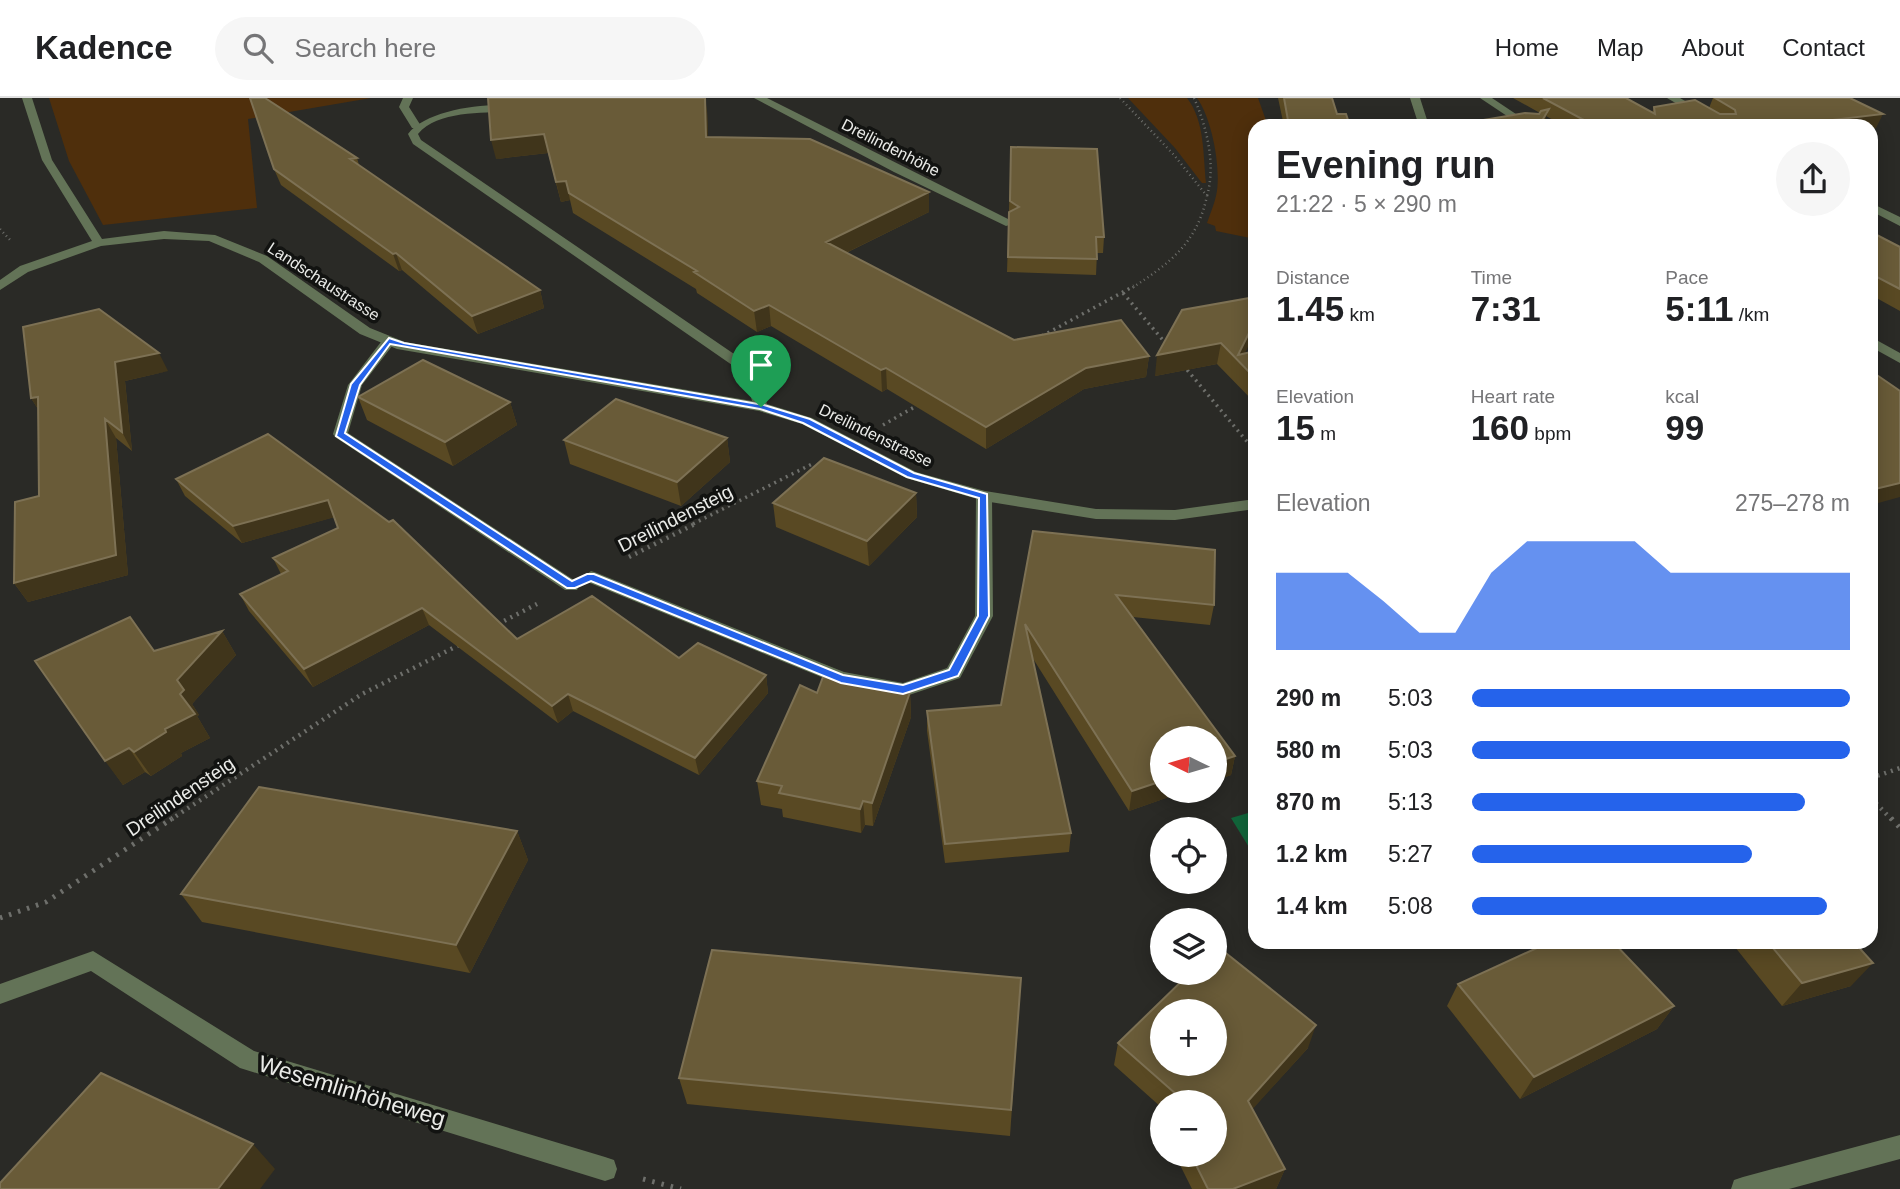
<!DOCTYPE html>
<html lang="en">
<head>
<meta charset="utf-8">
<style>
	:root { --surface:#fff; --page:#f6f6f6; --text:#202124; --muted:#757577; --line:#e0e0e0; --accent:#2563eb }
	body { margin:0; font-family:Arial,sans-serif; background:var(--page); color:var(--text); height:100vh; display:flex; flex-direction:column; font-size:26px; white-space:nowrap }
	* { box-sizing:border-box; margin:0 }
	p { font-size:23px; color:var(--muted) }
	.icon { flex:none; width:38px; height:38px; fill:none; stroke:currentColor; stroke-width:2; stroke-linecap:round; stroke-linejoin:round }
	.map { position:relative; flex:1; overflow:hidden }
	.drawer { position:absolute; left:1248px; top:21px; width:630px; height:830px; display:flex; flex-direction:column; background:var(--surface); border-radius:21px; box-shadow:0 4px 18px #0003 }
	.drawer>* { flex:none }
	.needle { width:46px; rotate:275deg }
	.fabs { position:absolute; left:1150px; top:628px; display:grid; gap:14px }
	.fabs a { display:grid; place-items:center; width:77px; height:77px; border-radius:50%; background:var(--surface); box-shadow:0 4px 18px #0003; font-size:35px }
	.pin { position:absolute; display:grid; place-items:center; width:60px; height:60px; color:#fff; margin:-72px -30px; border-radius:50% 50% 50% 0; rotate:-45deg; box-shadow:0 0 7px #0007 }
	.pin .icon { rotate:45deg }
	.round { display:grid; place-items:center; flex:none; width:74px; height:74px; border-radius:37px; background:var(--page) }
	.head { display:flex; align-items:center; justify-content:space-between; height:119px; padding:0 28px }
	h1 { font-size:38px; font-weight:600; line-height:52px }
	.stats { display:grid; grid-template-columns:repeat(3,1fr); gap:10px; height:119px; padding:7px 28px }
	.stats div { display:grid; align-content:center }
	.stats b { font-size:35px; font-weight:600 }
	.stats small { font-size:19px; font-weight:400 }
	.stats p { font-size:19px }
	.chart { height:196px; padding:14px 28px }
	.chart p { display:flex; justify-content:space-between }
	.chart svg { width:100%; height:126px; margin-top:7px; fill:var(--accent); opacity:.7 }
	ul { padding:0 28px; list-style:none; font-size:23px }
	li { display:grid; grid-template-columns:112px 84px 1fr; align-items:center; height:52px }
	li i { height:18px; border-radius:9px; background:var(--accent) }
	header { display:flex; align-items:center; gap:42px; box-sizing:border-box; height:98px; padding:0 35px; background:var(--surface); border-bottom:2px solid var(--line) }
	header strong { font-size:33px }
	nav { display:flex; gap:38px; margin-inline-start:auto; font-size:24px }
	.search { width:490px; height:63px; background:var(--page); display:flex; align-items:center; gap:18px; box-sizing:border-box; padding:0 24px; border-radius:38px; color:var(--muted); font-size:26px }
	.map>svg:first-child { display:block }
	.green { fill:#4f2f0c }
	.water { fill:#11653a }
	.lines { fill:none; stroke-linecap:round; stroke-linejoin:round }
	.path-far3 { stroke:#6e6f6b; stroke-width:2.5; stroke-dasharray:1 3.5; stroke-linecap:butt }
	.path-far2 { stroke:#6e6f6b; stroke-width:3.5; stroke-dasharray:2 4.5; stroke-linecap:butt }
	.path-far1 { stroke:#6e6f6b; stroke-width:4.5; stroke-dasharray:2 5; stroke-linecap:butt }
	.path { stroke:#6e6f6b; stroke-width:5; stroke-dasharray:2.5 7; stroke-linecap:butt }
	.service { fill:#637357; fill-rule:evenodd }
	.minor { fill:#637357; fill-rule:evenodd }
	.wall { fill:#594923 }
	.shaded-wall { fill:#40351b }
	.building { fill:#695b38; stroke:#7d7154; stroke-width:2; fill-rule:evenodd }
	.route { fill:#2563eb; stroke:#fff; stroke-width:2; fill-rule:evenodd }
	.labels { text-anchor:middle; stroke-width:7; stroke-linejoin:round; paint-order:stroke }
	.far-street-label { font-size:16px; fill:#eaebe8; stroke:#121311 }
	.street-label { font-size:19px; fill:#eaebe8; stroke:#121311 }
	.near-street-label { font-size:23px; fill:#eaebe8; stroke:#121311 }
</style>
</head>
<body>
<header>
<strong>Kadence</strong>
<div class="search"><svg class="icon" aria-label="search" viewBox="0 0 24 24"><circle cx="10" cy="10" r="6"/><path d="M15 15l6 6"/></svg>Search here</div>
<nav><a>Home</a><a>Map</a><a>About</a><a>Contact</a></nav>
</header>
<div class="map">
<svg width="1900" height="1091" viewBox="0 0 1900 1091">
	<rect width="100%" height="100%" fill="#2a2a26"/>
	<!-- green -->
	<path class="green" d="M49 0H371L248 21 257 110 103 127 69 63Z
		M1128 0H1187C1205 23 1203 57 1206 85H1202L1175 50Z
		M1197 0H1258L1268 28H1255V141L1216 133 1215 128 1207 125C1210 116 1214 107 1216 98 1222 73 1212 20 1197 0Z"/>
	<!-- water -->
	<path class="water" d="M1255 713V759L1231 720Z"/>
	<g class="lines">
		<!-- path-far3 -->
		<path class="path-far3" d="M1120 0 1174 57 1207 98C1197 145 1170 165 1132 190
			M1194 0C1207 30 1216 66 1207 98
			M0 131 11 143"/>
		<!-- path-far2 -->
		<path class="path-far2" d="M1123 195 1167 247
			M1042 238 1134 188
			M1183 267 1255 353
			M883 327 918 307
			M693 426 814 365"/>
		<!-- path-far1 -->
		<path class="path-far1" d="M629 459 697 425
			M498 526 537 506
			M1871 680 1900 670
			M1871 700 1892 722
			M170 722 362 596 459 547"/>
		<!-- path -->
		<path class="path" d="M1891 720 1900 730
			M0 820 46 804 173 720
			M643 1081 681 1091"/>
		<!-- service -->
		<path class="service" d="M403 0H413L409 9 421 28 420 30H412L399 9Z
			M389 239 396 243 362 287 348 335 577 484 579 488 577 492H565L335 339 333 336 348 287 384 240Z
			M984 393 992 398 993 518 960 580 903 599 841 587 585 483 583 479 591 473 597 475 844 574 903 585 947 570 975 518 976 398Z
			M93 853 254 953 605 1059 614 1062 617 1071 614 1080 605 1083 240 970 91 873 0 906V886Z"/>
		<!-- minor -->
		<path class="minor" d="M22 0H32L52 62 102 141 164 133 215 137 267 158 370 230 405 244 752 303 745 276 413 46 408 36C426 12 486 4 515 8V12L511 13C483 16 438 12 418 36L421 42 756 271 767 306 812 320 916 374 985 393 1096 411 1175 412 1255 401V411L1175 422 1096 421 984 403 906 380 802 326 759 313 397 251 360 236 259 164 209 143 164 141 101 148 28 174 0 192V182L20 168 92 143 42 62Z
			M754 0H767L1016 125 1006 128 894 74Z
			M1410 0H1420L1429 28H1419Z
			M1480 0H1492L1534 28H1522Z
			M1667 0H1680L1728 28H1715Z
			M1871 105 1900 119V128L1871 113Z
			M1871 239 1900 255V265L1871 249Z
			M1900 1037V1061L1789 1091H1731L1734 1082 1743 1079Z"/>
	</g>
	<!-- wall -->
	<path class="wall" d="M1278 0H1332L1337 16 1350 28H1284Z
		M1513 0H1626L1652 15 1654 9 1709 10 1713 0H1850L1876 30 1871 28H1564L1546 18 1543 28H1459L1460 26 1539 16 1540 15Z
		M707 12 708 39 929 94V114L846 155 1014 242 1149 258 1146 279 1084 291 986 351 887 291 882 294 771 228 757 234 697 195 696 191 573 115 570 102 561 104 548 55 496 61Z
		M1011 49 1104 139 1103 155H1097L1096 177 1007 174Z
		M357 60 359 67 540 192 544 210 478 236 402 172 399 173 281 87 274 71Z
		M1871 134 1900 149V213L1871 197Z
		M1182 212 1245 255 1255 253V305L1217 266 1155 278Z
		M168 273 125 283 132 353 116 340 128 477 28 504 14 485 39 398 38 311 31 300Z
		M358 299 510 304 517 327 453 368 367 322Z
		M268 336 517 541 679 560 766 577 768 595 699 677 573 613 558 625 429 527 313 589 249 513 240 496 281 476 273 460 338 430 334 419 242 445 185 398 176 381Z
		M727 340 730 364 681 408 570 366 564 342Z
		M916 395 917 419 869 468 776 429 773 405Z
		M1033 433 1214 507 1210 527 1133 519 1235 658 1231 677 1129 713 1032 559 1071 735 1069 754 945 765 927 633V613L1001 607Z
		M222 533 236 557 192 606 199 617 197 618 210 640 181 655 182 658 151 678 145 674 123 687 35 563 154 553Z
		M1255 540V566L1249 558 1253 541Z
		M910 594 911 619 873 728 865 727 861 735 783 719 782 711 761 707 757 683 817 595Z
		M517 733 528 762 470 875 202 824 181 796Z
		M1731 844H1854L1851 888 1782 908Z
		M1021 880 1010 1038 687 1006 679 980Z
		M1458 886 1674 908 1657 931 1520 1001 1447 908Z
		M1118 945 1308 950 1252 1011 1285 1071 1276 1091H1192L1175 1057H1214V1004H1162V1010L1114 967Z"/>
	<!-- shaded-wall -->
	<path class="shaded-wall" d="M705 0 707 12 709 58 706 39Z
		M1549 11 1543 28H1539Z
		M1883 16 1876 30 1871 31V28H1782Z
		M544 36 548 55 496 61 491 42Z
		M566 83 570 102 561 104 556 84Z
		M929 94V114L827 164 826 144Z
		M396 155 402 172 399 173 393 156Z
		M540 192 544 210 478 236 472 218Z
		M769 207 771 228 757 234 754 213Z
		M1255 223V235L1240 265 1238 257Z
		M1221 245 1217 266 1155 278 1157 257Z
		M159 255 168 273 125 283 132 353 122 334 115 264Z
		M1149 258 1146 279 1084 291 986 351V329L1086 270Z
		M886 270 887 291 882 294 881 272Z
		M38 299 43 319 31 300Z
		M510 304 517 327 453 368 445 344Z
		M105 321 116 340 128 477 28 504 14 485Z
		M727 340 730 364 681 408 677 384Z
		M1900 385V399L1871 407V392Z
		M916 395 917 419 869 468 867 443Z
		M328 402 335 419 242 445 233 428Z
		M422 510 429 527 313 589 304 571Z
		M222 533 236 557 192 606 199 617 197 618 210 640 181 655 182 658 151 678 134 654 165 631 180 596 177 582Z
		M766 577 768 595 699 677 695 660Z
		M910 594 911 619 873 728 872 705Z
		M568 596 573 613 558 625 552 608Z
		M129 650 145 674 123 687 105 663Z
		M1235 658 1231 677 1214 683V665Z
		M1162 683V693H1186L1129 713 1132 693Z
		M863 703 865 727 861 735 860 711Z
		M517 733 528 762 470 875 456 847Z
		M1873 865 1851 888 1782 908 1802 885Z
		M1674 908 1657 931 1520 1001 1534 979Z
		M1316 927 1308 950 1241 1024 1248 1003Z
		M253 1046 275 1071 260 1091H218Z
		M1285 1071 1276 1091H1233Z"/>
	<!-- building -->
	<path class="building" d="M250 0H265L357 60 350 61 540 192 472 218 396 155 393 156 274 71Z
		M488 0H705L706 39 810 41 929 94 826 144 1014 242 1121 222 1149 258 1086 270 986 329 886 270 881 272 769 207 754 213 694 174 697 173 569 95 566 83 556 84 544 36 491 42Z
		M1284 0H1332L1337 16H1346L1350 28H1289Z
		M1543 0H1626L1655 16 1654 9 1695 2 1720 16H1736L1735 12 1715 0H1850L1883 16 1782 28H1595Z
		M1549 11 1539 28H1462L1460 26 1525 15 1539 16 1541 13Z
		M1011 49 1097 51 1104 139H1096L1097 161 1008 159 1009 114 1019 109 1010 103Z
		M1871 134 1900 149V191L1871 176Z
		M1255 199V223L1238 257 1255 253V280L1221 245 1157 257 1182 212Z
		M99 211 159 255 115 264 122 334 105 321 116 457 14 485 15 404 39 398 38 299 31 300 23 229Z
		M423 262 510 304 445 344 358 299Z
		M1871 273 1900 293V385L1871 392Z
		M616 301 727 340 677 384 564 342Z
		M268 336 389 424 393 422 517 541 592 498 679 560 698 545 766 577 695 660 568 596 552 608 422 510 304 571 240 496 288 473 273 460 338 430 328 402 233 428 176 381Z
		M824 360 916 395 867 443 773 405Z
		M1033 433 1215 452 1214 507 1116 497 1235 658 1214 665V640H1162V683L1132 693 1025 526 1071 735 945 746 927 613 1001 607Z
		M130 519 154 553 222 533 177 582 184 592 180 596 195 616 165 631 166 634 134 654 129 650 105 663 35 563Z
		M823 579 910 594 872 705 863 703 860 711 779 695 782 688 757 683 800 587 817 595Z
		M259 689 517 733 456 847 181 796Z
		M1550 844H1613L1674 908 1534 979 1458 886Z
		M1768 844H1854L1873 865 1802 885Z
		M1217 848 1316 927 1248 1003 1285 1071 1233 1091H1208L1191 1057H1214V1004H1185L1118 945 1190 875H1214V851ZM1162 914H1214V966H1162Z
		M712 852 1021 880 1011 1012 679 980Z
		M101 975 253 1046 218 1091H0V1085Z"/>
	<!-- route -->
	<path class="route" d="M389 240 404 245 764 307 810 321 914 375 987 396 989 518 958 578 903 596 841 585 591 483 575 490H567L336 338 351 286ZM390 246 760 311 803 325 907 379 979 400 978 518 949 572 903 587 843 577 594 476H587L572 483 345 335 360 287Z"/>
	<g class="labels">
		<!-- far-street labels -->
		<g class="far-street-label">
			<text transform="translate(891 49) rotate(27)" y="6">Dreilindenhöhe</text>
			<text transform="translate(324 183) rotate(33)" y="6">Landschaustrasse</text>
			<text transform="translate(876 337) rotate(26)" y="6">Dreilindenstrasse</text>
		</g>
		<!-- street labels -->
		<g class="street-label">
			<text transform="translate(675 420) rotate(-27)" y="7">Dreilindensteig</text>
			<text transform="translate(180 698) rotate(-34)" y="7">Dreilindensteig</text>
		</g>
		<!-- near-street labels -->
		<g class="near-street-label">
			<text transform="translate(352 993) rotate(17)" y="8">Wesemlinhöheweg</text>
		</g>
	</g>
</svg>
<div class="fabs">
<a><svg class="needle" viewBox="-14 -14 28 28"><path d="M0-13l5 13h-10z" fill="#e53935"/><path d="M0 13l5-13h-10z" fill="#757577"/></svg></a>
<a><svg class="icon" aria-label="locate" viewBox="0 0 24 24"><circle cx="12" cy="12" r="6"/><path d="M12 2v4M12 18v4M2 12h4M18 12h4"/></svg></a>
<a><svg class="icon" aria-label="layers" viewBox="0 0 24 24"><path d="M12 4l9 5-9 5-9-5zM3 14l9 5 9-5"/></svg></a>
<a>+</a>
<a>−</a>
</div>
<div class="pin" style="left:761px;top:309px;background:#1e9e55"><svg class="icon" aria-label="arrive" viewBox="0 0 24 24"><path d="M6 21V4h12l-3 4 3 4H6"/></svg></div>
<section class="drawer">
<div class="head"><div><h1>Evening run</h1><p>21:22 · 5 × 290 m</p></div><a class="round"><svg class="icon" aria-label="share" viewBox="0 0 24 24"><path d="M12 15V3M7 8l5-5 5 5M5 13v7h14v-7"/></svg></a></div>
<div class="stats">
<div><p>Distance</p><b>1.45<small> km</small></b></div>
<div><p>Time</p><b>7:31</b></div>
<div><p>Pace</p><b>5:11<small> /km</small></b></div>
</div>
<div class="stats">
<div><p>Elevation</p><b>15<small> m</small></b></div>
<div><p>Heart rate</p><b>160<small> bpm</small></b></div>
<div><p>kcal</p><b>99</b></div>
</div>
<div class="chart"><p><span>Elevation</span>275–278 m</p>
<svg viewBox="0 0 160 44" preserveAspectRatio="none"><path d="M0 44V17L10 17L20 17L30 27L40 38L50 38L60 17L70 6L80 6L90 6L100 6L110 17L120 17L130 17L140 17L150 17L160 17V44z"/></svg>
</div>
<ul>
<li><b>290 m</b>5:03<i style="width:100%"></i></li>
<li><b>580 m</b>5:03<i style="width:100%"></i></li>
<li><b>870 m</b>5:13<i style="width:88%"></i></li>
<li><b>1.2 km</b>5:27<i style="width:74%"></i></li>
<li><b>1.4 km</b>5:08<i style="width:94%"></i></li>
</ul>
</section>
</div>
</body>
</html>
